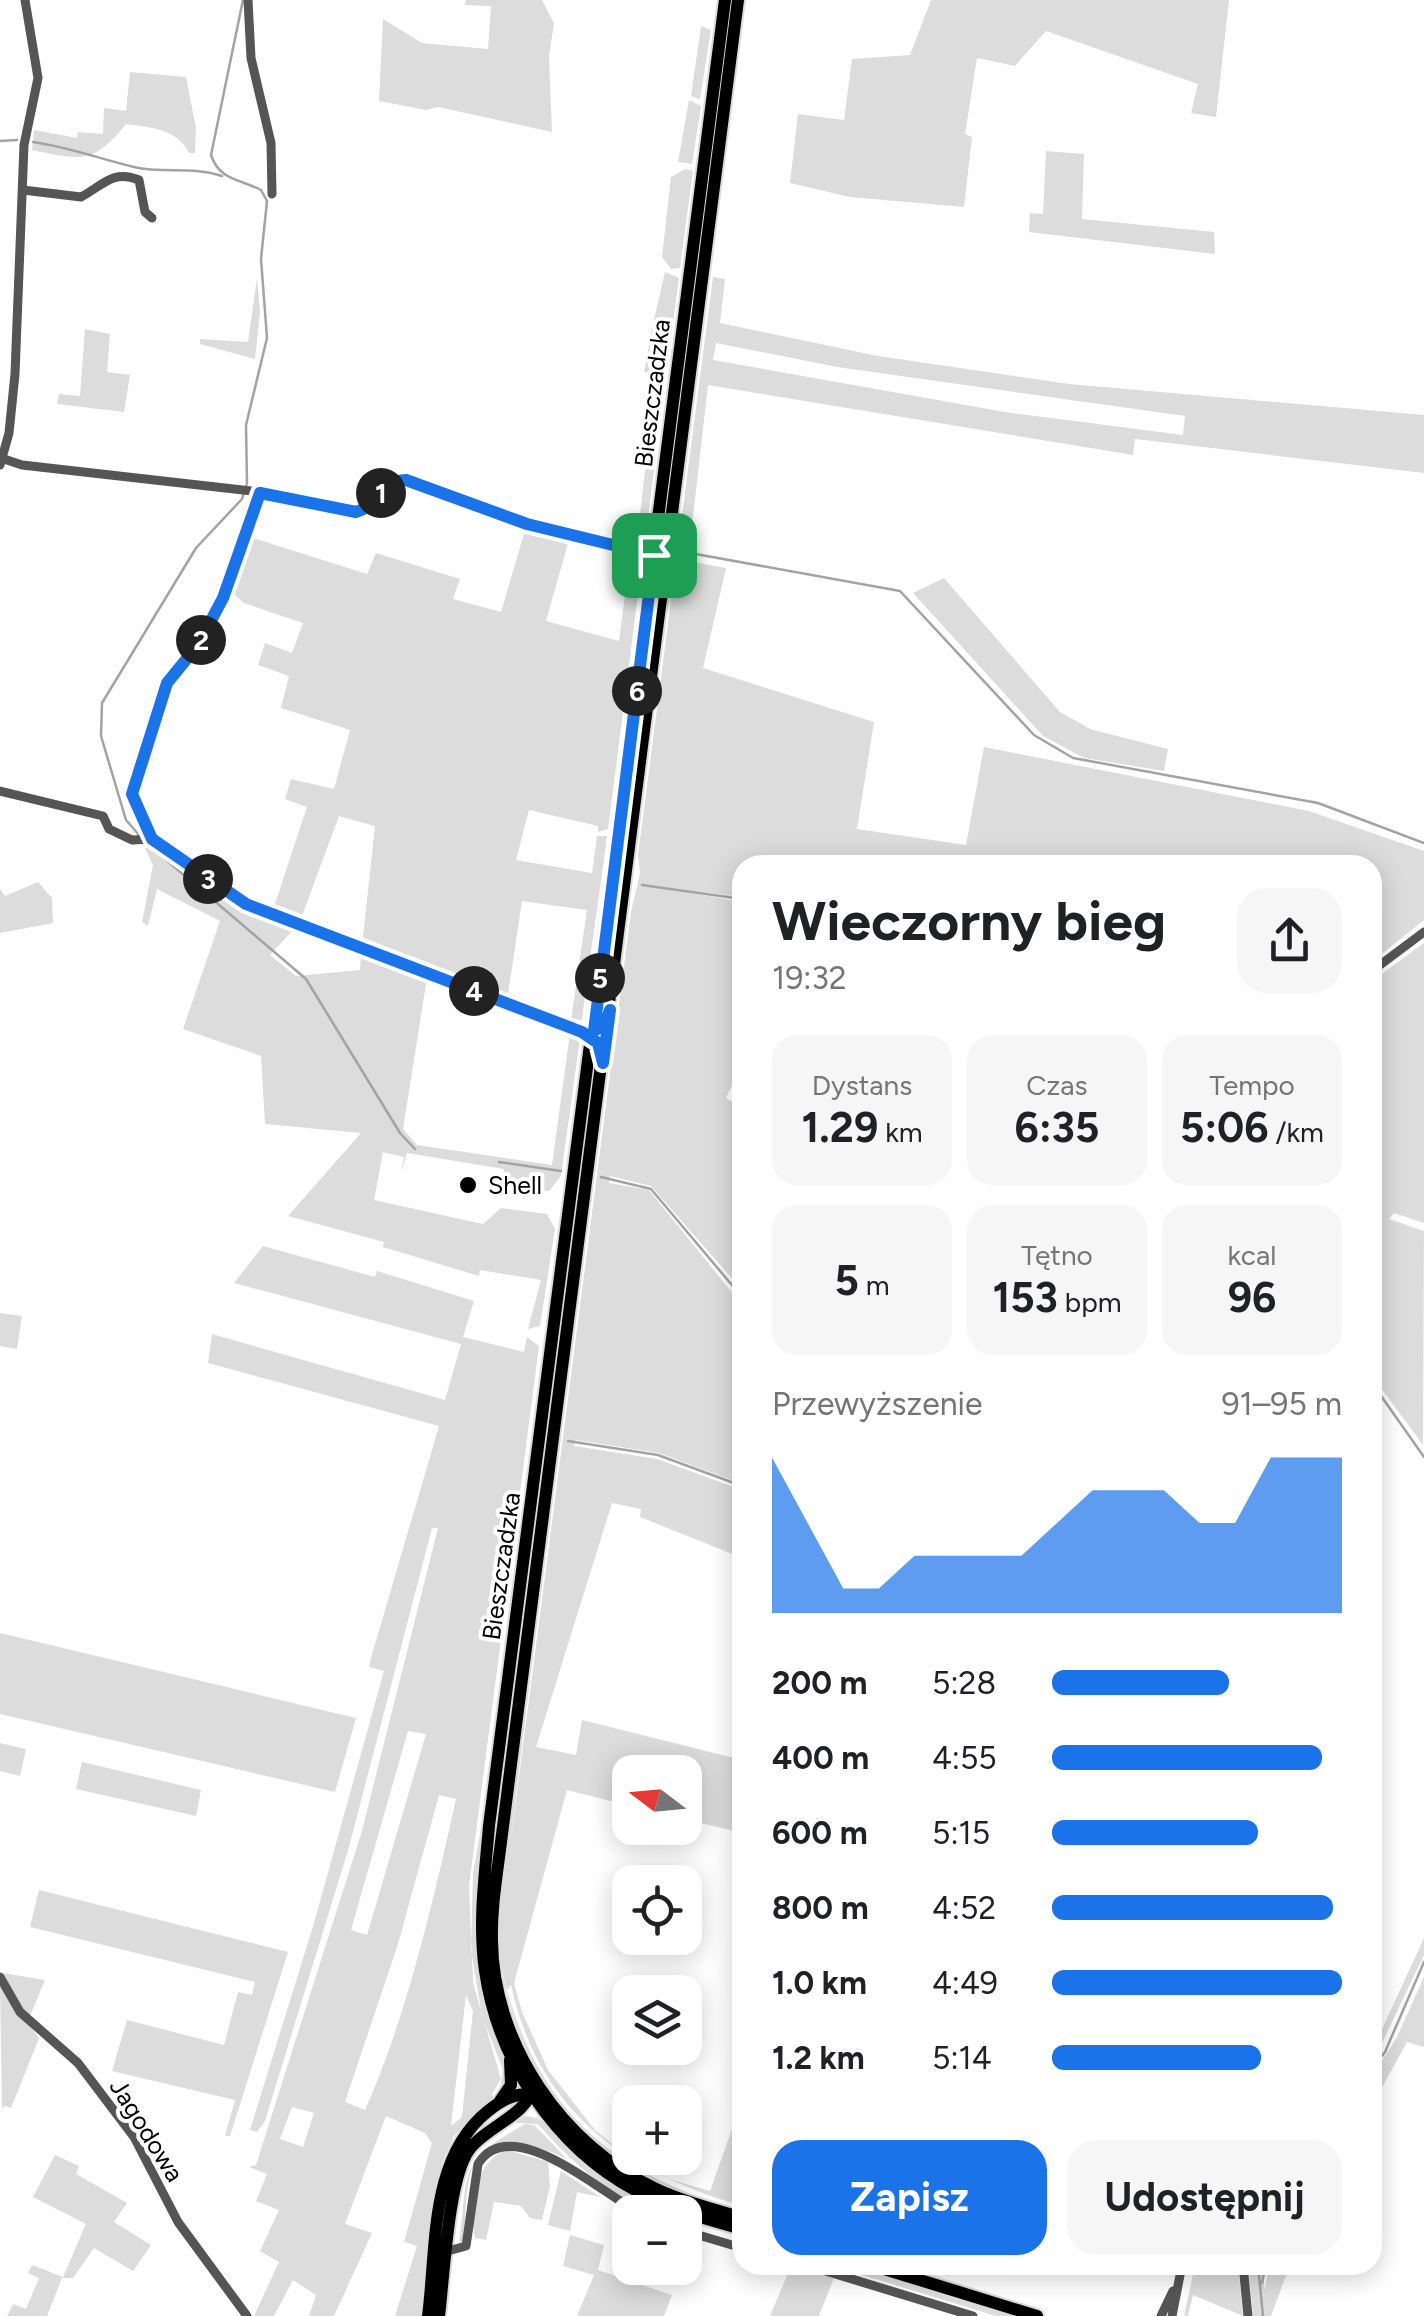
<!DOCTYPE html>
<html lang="pl">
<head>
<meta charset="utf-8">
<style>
	:root { --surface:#fff; --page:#f6f6f6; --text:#202124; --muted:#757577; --accent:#1a73e8 }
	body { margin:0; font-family:Figtree,sans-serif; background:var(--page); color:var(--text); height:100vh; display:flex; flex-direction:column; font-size:38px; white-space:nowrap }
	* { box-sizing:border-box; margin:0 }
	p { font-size:32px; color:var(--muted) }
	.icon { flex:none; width:55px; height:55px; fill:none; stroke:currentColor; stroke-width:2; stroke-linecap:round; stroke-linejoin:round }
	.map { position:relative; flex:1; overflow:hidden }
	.side { position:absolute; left:732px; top:855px; width:650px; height:1420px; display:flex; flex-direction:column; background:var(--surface); border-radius:30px; box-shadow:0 5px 25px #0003 }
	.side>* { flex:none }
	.needle { width:65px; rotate:286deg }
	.buttons { position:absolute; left:612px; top:1755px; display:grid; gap:20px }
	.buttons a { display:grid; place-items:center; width:90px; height:90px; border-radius:20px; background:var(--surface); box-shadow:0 5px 25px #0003; font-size:50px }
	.pin { position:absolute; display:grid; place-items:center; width:85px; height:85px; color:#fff; margin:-42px; border-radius:20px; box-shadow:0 5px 15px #0006 }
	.km { position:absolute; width:50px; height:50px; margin:-25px; border-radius:50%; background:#222; color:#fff; font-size:28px; line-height:50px; text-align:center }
	.round { display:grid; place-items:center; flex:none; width:105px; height:105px; border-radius:30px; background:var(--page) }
	.head { display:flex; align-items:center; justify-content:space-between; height:170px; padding:0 40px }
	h1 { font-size:55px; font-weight:700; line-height:75px }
	.figures { display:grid; grid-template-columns:repeat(3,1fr); gap:15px; height:170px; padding:10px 40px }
	.figures div { display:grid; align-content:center; border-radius:25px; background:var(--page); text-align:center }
	.figures b { font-size:42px; font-weight:700 }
	.figures small { font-size:28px; font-weight:400 }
	.figures p { font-size:28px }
	.chart { height:280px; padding:20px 40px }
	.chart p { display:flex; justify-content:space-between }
	.chart svg { width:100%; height:180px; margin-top:10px; fill:var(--accent); opacity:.7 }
	.button { display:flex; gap:20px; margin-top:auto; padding:20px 40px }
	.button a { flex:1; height:115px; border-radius:30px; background:var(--accent); color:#fff; font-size:40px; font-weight:700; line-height:115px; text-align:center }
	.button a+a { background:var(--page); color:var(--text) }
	ul { padding:0 40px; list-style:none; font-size:32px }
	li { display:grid; grid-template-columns:160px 120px 1fr; align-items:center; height:75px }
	li i { height:25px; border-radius:12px; background:var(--accent) }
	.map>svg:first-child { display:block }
	.green { fill:#dcdcdc; fill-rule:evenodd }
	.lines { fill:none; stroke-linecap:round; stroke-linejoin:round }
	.stream { stroke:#a3a3a3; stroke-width:2.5 }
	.primary-casing { stroke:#dbdbdb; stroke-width:16 }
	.street { stroke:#555; stroke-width:9 }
	.primary { stroke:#000; stroke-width:12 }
	.route-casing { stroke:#fff; stroke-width:20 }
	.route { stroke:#1a73e8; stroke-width:12 }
	.poi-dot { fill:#000; stroke:#fff; stroke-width:4 }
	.labels { text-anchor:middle; stroke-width:8; stroke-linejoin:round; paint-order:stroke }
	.street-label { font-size:25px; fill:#000; stroke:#fff }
	.poi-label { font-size:25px; fill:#000; stroke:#fff; text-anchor:start }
</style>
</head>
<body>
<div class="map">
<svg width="1424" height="2316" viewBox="0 0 1424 2316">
	<rect width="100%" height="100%" fill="#fff"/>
	<!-- green -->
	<path class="green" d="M466 0H542L554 23 549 56 552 132 438 107 426 110 379 101 383 19 422 43 488 49 491 6 465 5Z
		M931 0H1229L1216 117 1191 113 1198 84 1046 31 1015 66 977 58 965 134 972 137 964 207 850 197 790 183 798 114 844 120 852 59 910 55Z
		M701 26 711 30 700 99 691 96Z
		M130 72 186 77 196 128 195 153H189C177 128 151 128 126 124 93 165 81 160 32 150L34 130 77 138 78 132 103 134 104 108 126 111Z
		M689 100 701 106 692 164 678 162Z
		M1046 151 1084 154 1082 219 1214 232 1215 254 1029 232 1030 213 1043 214Z
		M685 169 693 171 680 268 671 269 662 257 671 177Z
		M665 272 679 278 673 323 654 320Z
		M713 277 725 279 720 323 878 356 1069 384 1424 415V473L1135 439 1133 455 708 385 688 561 726 568 703 668 874 722 857 829 966 845 984 747 1309 811 1424 851V920L1373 961 1372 865H742V897L648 885 742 902V1064L726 1098 742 1109V1290L651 1186 610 1176 609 1183 649 1190 742 1305V1484L659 1453 576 1440 574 1446 657 1459 742 1490V1558L640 1517 641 1509 612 1503 536 1747 576 1755 582 1720 742 1760V1796L734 1831 685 1819V1772H630V1806L567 1790 514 1983 522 2012 548 2070 595 2130 630 2158 669 2179 710 2191 742 2101V2206C624 2171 539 2112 511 1985L507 1990C543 2117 618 2175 742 2211V2215C716 2206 687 2199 663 2187 557 2135 501 2038 498 1922L550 1510 509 1854 631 912 640 873 638 855ZM716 343 837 367 1185 416 1183 435 1005 412 713 360Z
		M257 278 260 312 255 359 200 344V339L248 342Z
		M653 323 672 328 665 375 644 372Z
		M85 329 110 334 107 372 130 375 124 412 57 404 59 394 80 396Z
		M650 427 659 431 645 542 643 549H636Z
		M526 527 569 540 546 621 619 641 630 556 622 554 643 556 608 829 598 832V826L529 810 516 860 592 873 597 836H607C599 900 589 961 582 1020H571L587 910 522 901 507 1001 362 946 375 826 339 816 299 924 272 913 307 807 285 799 291 779 334 789 350 730 281 708 289 676 258 665 265 643 292 653 303 623 244 603 231 592 250 537 367 574 376 553 460 579 453 599 501 612Z
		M944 578 1060 712 1090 729 1168 749 1164 771 1084 758 1043 736 913 593Z
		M154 847 239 905 292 931 270 955 296 976 360 970 361 954 427 978 403 1129 417 1145 552 1165 570 1033 580 1038 561 1176 549 1191 521 1189 519 1181 503 1179 504 1169 407 1153 401 1173 404 1157 383 1152 374 1200 483 1224 501 1208 547 1214 555 1229 540 1326 528 1329 541 1280 480 1270 479 1276 383 1247 384 1242 288 1216 361 1133 265 1124 261 1056 183 1029 220 921 157 889 148 926 142 922 153 865 145 848Z
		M38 882 52 898 53 923 0 933V889L5 896Z
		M1424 943V1223L1394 1213 1389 1219 1424 1231 1423 1445 1373 1377 1372 981Z
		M263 1246 375 1277 377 1271 474 1301 463 1337 524 1352 527 1337 539 1346 469 1886 473 1983 501 2079 492 2094 494 2099 454 2136 442 2162 422 2316H395L417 2246 404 2242 432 2143 425 2133 386 2116 345 2224 372 2233 334 2316H309L316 2295 293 2280 274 2316H254L279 2262 260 2251 279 2210 256 2201 267 2174 249 2167 256 2165 362 1831 438 1528H432L349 1847 265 2121 257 2132 250 2130 314 1923 384 1671 369 1667 371 1658 439 1426 208 1363 212 1334 445 1400 461 1344 234 1283ZM408 1731 426 1734 367 1935 351 1930ZM439 1795 456 1799C433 1902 408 2013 365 2110L345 2102 398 1944ZM466 1995 473 2011 462 2117 451 2126ZM292 2107 314 2113 303 2147 280 2139Z
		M0 1313 22 1316 17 1349 0 1346Z
		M0 1633 356 1718 335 1792 0 1714Z
		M0 1743 26 1749 20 1776 0 1771Z
		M82 1762 201 1790 196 1816 76 1789Z
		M486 1801C479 1871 468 1940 485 2009 492 2038 517 2067 499 2095L503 2070 482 2016 471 1950 473 1873Z
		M39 1890 288 1952 230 2136H225L235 2100 112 2071 127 2020 224 2045 238 1992 252 1995 255 1982 30 1927Z
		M1424 1938V1955L1373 2062V2039L1377 2040Z
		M3 1973 45 1980 30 2016 25 2014Z
		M1424 1977V2047L1407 2042 1373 2104V2075L1397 2037Z
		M0 1985 39 2038 11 2108 4 2106 2 2110Z
		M526 2116 540 2119 604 2179 666 2212C622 2212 565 2155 538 2124L517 2123 516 2120Z
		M525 2124 534 2125 567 2159C552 2151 538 2148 522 2145 460 2131 468 2197 464 2239L459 2245C469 2172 456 2163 525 2124Z
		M507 2150 548 2162 550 2186 542 2220 530 2218 521 2206 494 2202 486 2240 475 2238C468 2208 475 2160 507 2150Z
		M55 2155 79 2166 76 2174 127 2203 114 2222 151 2245 133 2271 94 2248 73 2278H62L47 2316H7L13 2304 26 2309 39 2278 28 2273 32 2265 63 2277 86 2224 33 2197Z
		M561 2171 600 2197 577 2192 570 2231 548 2225Z
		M570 2235 604 2245 598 2270 672 2295 664 2316H577L594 2275 563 2266Z
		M830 2265H847L1013 2316H996Z
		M1195 2265H1238L1243 2316 1193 2295 1188 2316H1184Z
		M1248 2265H1264V2290L1270 2265H1290L1271 2316H1253Z
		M796 2267 834 2278 819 2316H770L789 2271Z"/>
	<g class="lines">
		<!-- stream -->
		<path class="stream" d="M0 141 17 140
			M33 142C69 147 100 159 134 167 164 174 193 166 222 176
			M679 551 900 591 1034 735 1073 758 1318 803 1424 843
			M139 835 126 820 101 736 102 703 196 548 242 499 247 483 246 425 267 338 261 259 267 201 261 190C240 179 219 180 211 155L243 0
			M144 841 306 979 400 1133 415 1149
			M642 885 742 899
			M499 1162 561 1171
			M601 1177 651 1189 742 1297
			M1372 1383 1424 1457
			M568 1441 658 1455 742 1486
			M1372 2069 1385 2052 1424 1962
			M1258 2265 1263 2316
			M1262 2283 1266 2265"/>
		<defs>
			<path id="primary" d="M725 0 489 1826C485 1874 478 1923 485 1971 498 2061 555 2147 635 2190 669 2209 706 2219 742 2229
				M738 0 501 1842C497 1875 491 1908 492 1941 493 2044 563 2146 656 2189 683 2202 714 2209 742 2218
				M500 2101 511 2085 510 2060
				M871 2265 1037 2316
				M428 2316C437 2247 429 2158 488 2111 503 2099 518 2091 538 2095
				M439 2316C444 2277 448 2179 469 2150 485 2127 529 2115 533 2086"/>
		</defs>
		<!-- primary casing -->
		<use href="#primary" class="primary-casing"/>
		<!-- street -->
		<path class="street" d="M248 0 251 58 271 143 272 194
			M23 190 81 197C102 186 113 169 139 180L145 212 152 218
			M4 459 22 465 270 493 355 512 370 506 392 483 407 480 527 523 654 555
			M0 465 9 433 15 374 24 145 38 78 25 0
			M0 791 103 816 109 829 132 840 152 839 246 904 593 1037
			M152 839 132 795 146 744 167 683 199 645 223 598 260 493
			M1372 971 1424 932
			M0 1977 20 2012 78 2063 134 2137 178 2222 247 2316
			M685 2231 742 2248
			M448 2251 466 2246 478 2164C511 2110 603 2195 639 2212
			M806 2265 973 2316
			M1243 2265 1248 2316
			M1161 2316 1173 2291
			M1172 2316 1182 2265"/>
		<!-- primary -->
		<use href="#primary" class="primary"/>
	</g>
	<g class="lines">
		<defs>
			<path id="route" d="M406 480 527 524 654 555 594 1031 605 1024 610 1010 603 1063 598 1043 582 1032 246 904 152 839 132 794 167 683 198 645 223 598 260 493 356 512C377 506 383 481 406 480Z"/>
		</defs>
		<!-- route casing -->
		<use href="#route" class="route-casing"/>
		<!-- route -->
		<use href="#route" class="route"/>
	</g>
	<!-- markers -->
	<circle class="poi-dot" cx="468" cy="1185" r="10"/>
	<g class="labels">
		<!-- street labels -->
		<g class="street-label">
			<text transform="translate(652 393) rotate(-83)" y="9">Bieszczadzka</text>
			<text transform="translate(501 1566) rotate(-82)" y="9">Bieszczadzka</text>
			<text transform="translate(147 2130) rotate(58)" y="9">Jagodowa</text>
		</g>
		<!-- poi labels -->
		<g class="poi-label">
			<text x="488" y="1194">Shell</text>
		</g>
	</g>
</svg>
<div class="buttons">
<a><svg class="needle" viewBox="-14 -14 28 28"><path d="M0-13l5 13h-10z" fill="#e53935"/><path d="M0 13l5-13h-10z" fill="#757577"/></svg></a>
<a><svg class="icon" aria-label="locate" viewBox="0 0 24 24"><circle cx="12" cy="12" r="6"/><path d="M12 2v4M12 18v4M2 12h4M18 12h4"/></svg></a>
<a><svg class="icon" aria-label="layers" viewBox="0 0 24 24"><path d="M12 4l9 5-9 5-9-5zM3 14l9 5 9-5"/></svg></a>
<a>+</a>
<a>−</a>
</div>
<div class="pin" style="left:654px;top:555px;background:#1e9e55"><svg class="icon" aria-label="arrive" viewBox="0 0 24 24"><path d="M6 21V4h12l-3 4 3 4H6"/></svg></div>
<b class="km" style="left:381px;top:493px">1</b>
<b class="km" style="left:201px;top:640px">2</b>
<b class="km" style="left:208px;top:879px">3</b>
<b class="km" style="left:474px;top:991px">4</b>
<b class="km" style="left:600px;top:978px">5</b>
<b class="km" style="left:637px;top:691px">6</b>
<section class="side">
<div class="head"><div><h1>Wieczorny bieg</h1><p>19:32</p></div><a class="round"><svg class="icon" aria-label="share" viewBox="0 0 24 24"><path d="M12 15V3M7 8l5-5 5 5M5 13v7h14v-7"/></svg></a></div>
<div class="figures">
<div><p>Dystans</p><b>1.29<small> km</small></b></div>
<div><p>Czas</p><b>6:35</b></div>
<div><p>Tempo</p><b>5:06<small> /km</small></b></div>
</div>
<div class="figures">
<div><b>5<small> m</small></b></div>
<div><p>Tętno</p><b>153<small> bpm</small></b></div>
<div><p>kcal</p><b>96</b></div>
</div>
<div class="chart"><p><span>Przewyższenie</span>91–95 m</p>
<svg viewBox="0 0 160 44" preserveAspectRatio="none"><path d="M0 44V6L10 22L20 38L30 38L40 30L50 30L60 30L70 30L80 22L90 14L100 14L110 14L120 22L130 22L140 6L150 6L160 6V44z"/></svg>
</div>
<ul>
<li><b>200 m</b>5:28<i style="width:61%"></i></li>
<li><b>400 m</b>4:55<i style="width:93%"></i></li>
<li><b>600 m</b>5:15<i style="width:71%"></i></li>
<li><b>800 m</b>4:52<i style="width:97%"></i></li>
<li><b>1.0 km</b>4:49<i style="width:100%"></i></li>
<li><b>1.2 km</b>5:14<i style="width:72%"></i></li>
</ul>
<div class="button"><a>Zapisz</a><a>Udostępnij</a></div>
</section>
</div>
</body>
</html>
